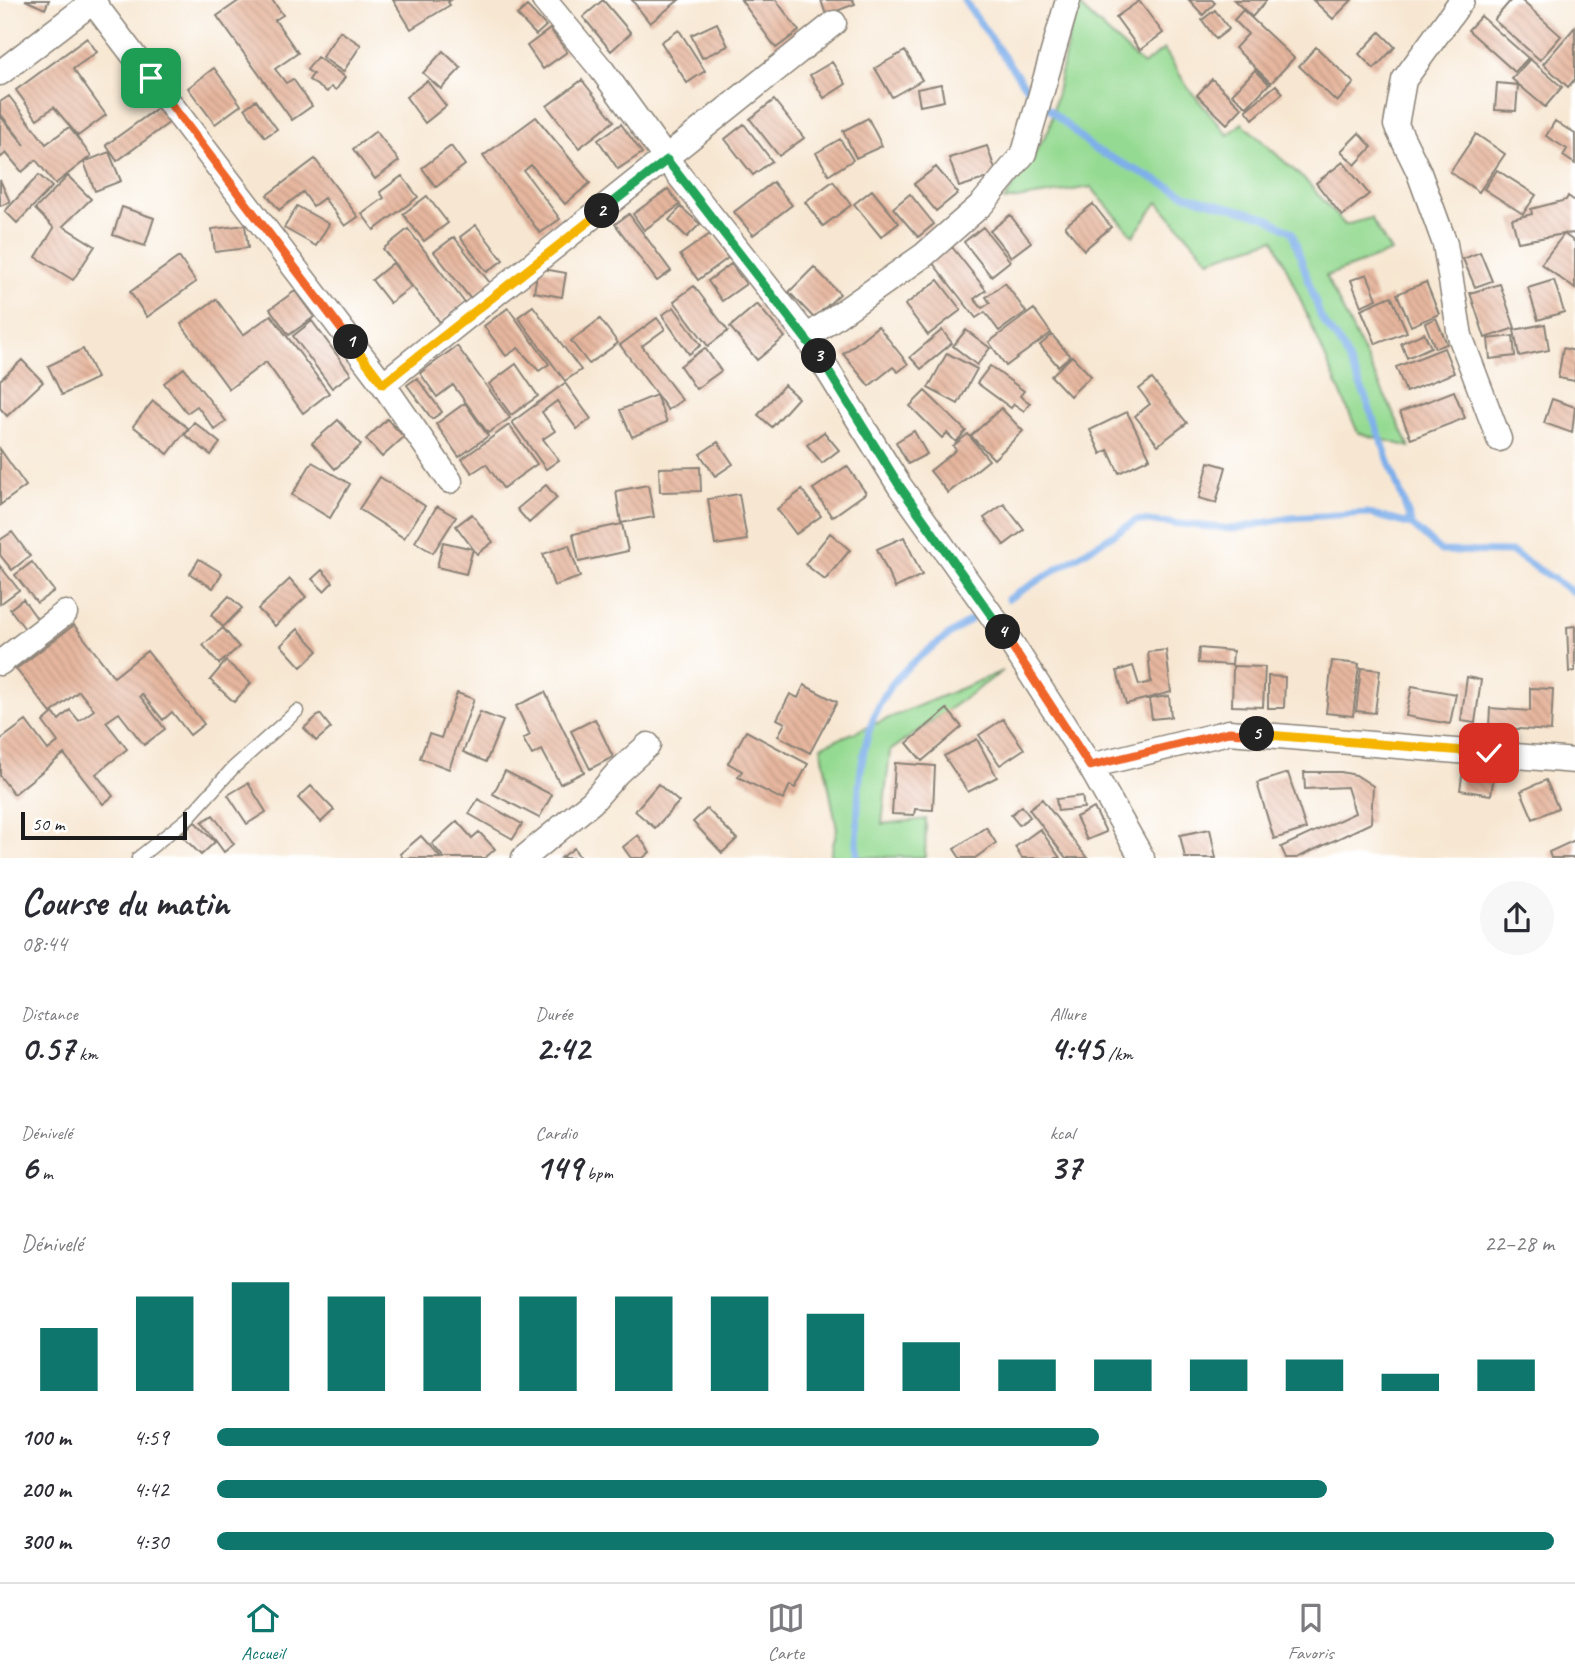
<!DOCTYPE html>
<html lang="fr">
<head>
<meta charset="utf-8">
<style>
	:root { --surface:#fff; --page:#f7f7f7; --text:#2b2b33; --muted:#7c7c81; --line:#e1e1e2; --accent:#0f766e }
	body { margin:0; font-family:Caveat,sans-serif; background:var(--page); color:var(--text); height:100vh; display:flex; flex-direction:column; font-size:26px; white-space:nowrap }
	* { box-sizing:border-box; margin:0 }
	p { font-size:23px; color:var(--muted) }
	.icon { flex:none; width:38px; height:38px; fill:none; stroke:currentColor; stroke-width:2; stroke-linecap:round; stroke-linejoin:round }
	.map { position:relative; height:858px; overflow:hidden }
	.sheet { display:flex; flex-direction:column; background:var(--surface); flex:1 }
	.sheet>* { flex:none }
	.scale { position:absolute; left:21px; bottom:18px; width:166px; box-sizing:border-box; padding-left:7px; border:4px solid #1c1c1c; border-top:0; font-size:19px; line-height:24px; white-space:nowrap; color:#1c1c1c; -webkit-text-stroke:5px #fff; paint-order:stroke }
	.pin { position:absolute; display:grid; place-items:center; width:60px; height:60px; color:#fff; margin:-30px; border-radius:14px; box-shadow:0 4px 10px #0006 }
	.km { position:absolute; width:35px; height:35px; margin:-18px; border-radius:50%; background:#222; color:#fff; font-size:19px; line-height:35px; text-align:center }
	.round { display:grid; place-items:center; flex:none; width:74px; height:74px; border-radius:37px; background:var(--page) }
	.overview { display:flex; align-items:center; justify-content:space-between; height:119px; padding:0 21px }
	h1 { font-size:38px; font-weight:800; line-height:52px }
	.metrics { display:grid; grid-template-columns:repeat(3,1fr); gap:10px; height:119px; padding:7px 21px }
	.metrics div { display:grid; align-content:center }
	.metrics b { font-size:35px; font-weight:800 }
	.metrics small { font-size:19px; font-weight:400 }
	.metrics p { font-size:19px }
	.chart { height:196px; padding:14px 21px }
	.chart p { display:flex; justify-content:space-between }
	.chart svg { width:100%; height:126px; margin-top:7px; stroke:var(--accent); stroke-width:6 }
	ul { padding:0 21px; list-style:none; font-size:23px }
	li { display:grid; grid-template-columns:112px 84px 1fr; align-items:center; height:52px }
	li i { height:18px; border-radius:9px; background:var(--accent) }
	.dock { display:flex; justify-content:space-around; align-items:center; height:98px; border-top:2px solid var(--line); background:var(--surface); font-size:19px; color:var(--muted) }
	.dock a { display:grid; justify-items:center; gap:4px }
	.dock .selected { color:var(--accent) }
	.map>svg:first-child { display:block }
	.green { fill:#95da92; stroke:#587b57; stroke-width:2 }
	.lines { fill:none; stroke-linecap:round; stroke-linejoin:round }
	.stream { stroke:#7eafea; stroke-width:7 }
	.building { fill:url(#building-back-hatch) }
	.lane-casing { stroke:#8a8277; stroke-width:15 }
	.street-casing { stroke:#8a8277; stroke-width:27 }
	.lane { stroke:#fff; stroke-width:12 }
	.street { stroke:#fff; stroke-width:24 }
	.split-1-casing { stroke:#fff; stroke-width:14 }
	.split-2-casing { stroke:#fff; stroke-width:14 }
	.split-3-casing { stroke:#fff; stroke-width:14 }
	.split-4-casing { stroke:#fff; stroke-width:14 }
	.split-5-casing { stroke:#fff; stroke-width:14 }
	.split-6-casing { stroke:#fff; stroke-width:14 }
	.split-1 { stroke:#f0652b; stroke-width:9 }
	.split-2 { stroke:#f5b400; stroke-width:9 }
	.split-3 { stroke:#22a559; stroke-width:9 }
	.split-4 { stroke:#22a559; stroke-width:9 }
	.split-5 { stroke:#f0652b; stroke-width:9 }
	.split-6 { stroke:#f5b400; stroke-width:9 }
</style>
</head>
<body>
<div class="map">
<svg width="1575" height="858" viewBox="0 0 1575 858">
	<defs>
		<pattern id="building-back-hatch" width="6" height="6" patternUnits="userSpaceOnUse" patternTransform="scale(1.75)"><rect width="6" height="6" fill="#e6b69e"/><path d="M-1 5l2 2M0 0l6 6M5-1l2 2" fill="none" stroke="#c59c88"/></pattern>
	</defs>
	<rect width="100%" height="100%" fill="#fff"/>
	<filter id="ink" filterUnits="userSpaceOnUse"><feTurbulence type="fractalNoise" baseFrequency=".0143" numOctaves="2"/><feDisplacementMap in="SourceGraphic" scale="14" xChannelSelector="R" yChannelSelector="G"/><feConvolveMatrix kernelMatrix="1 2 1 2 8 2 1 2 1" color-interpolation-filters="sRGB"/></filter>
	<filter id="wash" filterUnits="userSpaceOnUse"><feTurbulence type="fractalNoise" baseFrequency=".00686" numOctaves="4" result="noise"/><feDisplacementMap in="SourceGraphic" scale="28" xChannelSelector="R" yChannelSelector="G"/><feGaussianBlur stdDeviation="1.57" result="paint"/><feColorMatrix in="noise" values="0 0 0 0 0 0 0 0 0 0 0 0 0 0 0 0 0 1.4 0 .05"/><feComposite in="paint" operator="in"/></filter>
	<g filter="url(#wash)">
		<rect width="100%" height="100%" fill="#f7e7d2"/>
		<!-- green -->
		<path class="green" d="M1076 3 1143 65 1164 49 1188 88 1228 135 1242 123 1308 183 1345 225 1371 218 1391 252 1326 276 1410 447 1358 433 1274 239 1209 260 1158 202 1133 236 1091 187 1004 201 1049 130Z
			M1003 671 890 751 882 824 926 819 925 857H830L837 829 821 746Z"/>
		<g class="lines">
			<!-- stream -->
			<path class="stream" d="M964 0 1022 82 1034 95
				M1042 103 1094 149 1188 196 1266 217 1292 232 1321 318 1343 348 1365 396 1412 525 1441 551 1512 552 1575 593
				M1008 599 1137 520 1233 529 1290 518 1367 513 1412 525
				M857 858C857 805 857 742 884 696 900 666 945 638 972 619"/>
		</g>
		<g id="blocks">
			<!-- building -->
			<path class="building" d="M25 0H49L45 9Z
				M240 0H272L283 15 275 20 298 53 275 69 286 83 293 79 312 106 292 120 217 16Z
				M393 0H451L448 2 450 5 411 29Z
				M603 0 631 33 611 51 583 17Z
				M632 0H679L650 23Z
				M741 0H776L799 31 776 48Z
				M821 0H853L855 4 826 15Z
				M1189 0H1212L1215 3 1203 15Z
				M1234 0H1267L1252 17Z
				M1313 0H1352L1333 19Z
				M1511 0H1521L1561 36 1540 60 1494 20Z
				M1139 1 1163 33 1140 50 1116 17Z
				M527 6 546 26 536 35 517 15Z
				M1215 10 1229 29 1216 39 1202 20Z
				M1243 10 1294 58 1271 83 1235 48 1248 34 1234 20Z
				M1481 16 1528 58 1515 72 1468 30Z
				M717 23 728 46 702 58 691 35Z
				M1575 27V79L1568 87 1543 64Z
				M550 29 567 52 543 69 527 46Z
				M679 30 705 71 687 83 661 42Z
				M340 31 361 45 343 72 322 57Z
				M1380 32 1395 47 1374 69 1359 54Z
				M87 38 97 52 73 69 106 115 78 136 54 107 37 119 16 90Z
				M1316 47 1354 83 1337 102 1299 66Z
				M443 51 461 68 441 89 423 73Z
				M905 51 922 80 892 97 875 68Z
				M317 57 345 77 336 90 331 87 327 92 309 80 313 74 307 70Z
				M1530 59 1562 87 1545 107 1512 79Z
				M832 62 846 84 824 98 810 75Z
				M214 68 241 105 215 124 188 88Z
				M1255 70 1269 84 1247 107 1232 94Z
				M1212 79 1242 108 1227 124 1197 95Z
				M582 80 614 121 579 148 547 106Z
				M427 81 446 106 425 123 406 97Z
				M1497 83 1518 85 1516 111 1495 110Z
				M941 84 944 101 920 106 917 89Z
				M1276 85 1283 93 1253 119 1246 110Z
				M9 96 46 144 69 127 91 156 55 184 36 160 22 172 6 153 0 158V116L25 145 0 113V102Z
				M256 100 277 129 265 137 245 108Z
				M774 100 804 138 779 156 750 119Z
				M159 107 170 122 117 161 106 145Z
				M536 117 590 183 565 204 531 165 524 171 560 219 540 233 483 156Z
				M868 118 882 146 856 158 843 131Z
				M1555 121 1575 134V164L1563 156 1567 149 1546 136Z
				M621 124 642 153 618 169 598 140Z
				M744 124 772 161 753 175 725 139Z
				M376 131 399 161 375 179 353 149Z
				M1359 133 1372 147 1355 165 1341 151Z
				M1476 134 1505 154 1479 192 1450 172Z
				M840 139 853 160 829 175 816 153Z
				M451 146 465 165 436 187 422 168Z
				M987 146 997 175 959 187 949 158Z
				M109 152 121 181 95 191 84 162Z
				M315 159 358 217 345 226 324 198 313 206 303 192 279 210 267 195Z
				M1343 162 1369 194 1342 216 1316 183Z
				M936 167 958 193 936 211 914 184Z
				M1497 170 1536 195 1523 214 1484 189Z
				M39 175 52 187 17 223 5 211Z
				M68 176 91 199 63 226 95 246 73 280 36 257 54 228 35 209Z
				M402 176 418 197 374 230 362 214 384 198 380 192Z
				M0 180 10 202 0 206Z
				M833 181 851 205 823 226 805 202Z
				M773 182 792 205 753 235 734 212Z
				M668 189 680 205 644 230 633 214Z
				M872 190 899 223 881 237 854 204Z
				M910 194 934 224 918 237 893 208Z
				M427 196 448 223 424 241 403 214Z
				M1568 196 1575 201V233L1564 234 1575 242V289L1541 264 1564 234 1518 242 1512 219 1532 214 1531 209 1566 200Z
				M1093 204 1111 227 1084 250 1065 226Z
				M297 206 329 224 316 246 284 228Z
				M122 207 154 218 145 246 113 235Z
				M681 207 700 224 687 237 669 220Z
				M629 214 671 271 657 281 615 224Z
				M1010 215 1031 242 1011 257 990 231Z
				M245 225 248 248 215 252 212 229Z
				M476 225 503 260 487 272 460 237Z
				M983 227 1010 261 991 276 964 242Z
				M408 229 465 303 440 322 383 249Z
				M710 234 728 258 698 280 680 255Z
				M454 237 490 283 470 298 434 252Z
				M952 247 986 290 974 299 982 308 990 303 986 297 1005 283 1026 312 999 331 985 312 976 318 932 262Z
				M1480 252 1492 281 1475 287 1463 259Z
				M179 257 196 282 147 317 130 292Z
				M393 263 411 287 390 303 372 280Z
				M731 264 746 284 722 301 708 281Z
				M814 267 840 294 814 318 789 292Z
				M538 268 566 273 562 297 534 292Z
				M1367 274 1377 299 1361 306 1351 280Z
				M938 280 961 310 928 335 905 305Z
				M1554 280 1564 312 1538 320 1528 288Z
				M1426 282 1439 314 1411 326 1397 294Z
				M1500 284 1515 328 1485 338 1470 293Z
				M694 286 728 331 708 346 674 301Z
				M295 291 314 317 289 335 270 309Z
				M1391 296 1407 332 1376 344 1361 309Z
				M216 299 243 335 271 315 329 393 303 413 266 362 229 389 181 324Z
				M757 304 785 337 757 360 730 327Z
				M533 306 581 370 565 381 518 317Z
				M674 307 701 345 689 354 662 315Z
				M508 308 549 364 539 371 518 348 506 356 484 326Z
				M1034 309 1051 333 1006 366 989 342Z
				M657 318 665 329 642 346 682 400 668 410 620 345Z
				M1436 318 1447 344 1435 348 1425 323Z
				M600 319 618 343 589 364 571 341Z
				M312 321 351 374 332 388 293 336Z
				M1545 324 1549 350 1519 356 1514 330Z
				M878 326 908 364 898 372 893 367 869 386 843 354Z
				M942 330 952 343 921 369 910 357Z
				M966 330 990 348 977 365 953 346Z
				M1424 333 1431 347 1407 358 1401 343Z
				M1052 335 1070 356 1058 366 1040 345Z
				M1513 336 1515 356 1490 359 1488 339Z
				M457 346 510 418 488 433 453 385 437 397 420 373Z
				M705 348 721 371 696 389 680 366Z
				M1444 348 1454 373 1406 392 1396 367Z
				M1563 348 1575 351V381L1558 378Z
				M83 349 97 378 62 395 48 366Z
				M947 353 977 369 958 404 928 388Z
				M1072 356 1091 376 1070 396 1051 376Z
				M22 360 43 382 7 416 0 408V380Z
				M516 364 538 396 511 415 489 384Z
				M990 366 1024 391 1020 396 1030 403 1024 411 1014 404 1011 408 977 383Z
				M184 368 226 421 215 430 197 406 187 413 164 383Z
				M417 378 442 412 432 419 407 385Z
				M1152 379 1187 423 1158 445 1135 416 1150 404 1139 389Z
				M565 383 591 419 577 429 557 401 542 412 555 431 543 439 559 460 546 469 512 422Z
				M784 385 798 398 772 427 758 415Z
				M925 391 966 431 956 442 947 433 942 438 910 406Z
				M1454 391 1465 418 1411 439 1400 412Z
				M656 395 667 422 632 437 620 410Z
				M1552 399 1575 407 1572 433 1544 423Z
				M153 401 188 428 168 454 133 426Z
				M465 403 488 436 459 457 436 424Z
				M1001 408 1023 431 994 459 971 436Z
				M1127 412 1150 458 1119 473 1108 450 1101 454 1090 430Z
				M387 419 404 437 382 457 366 439Z
				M338 420 361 445 335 469 312 443Z
				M194 422 220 443 211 455 185 435Z
				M509 425 537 464 503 488 486 464 472 473 462 459Z
				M914 431 927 454 908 464 896 442Z
				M824 432 839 450 822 463 807 445Z
				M968 434 989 460 948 493 930 471 956 450 953 446Z
				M718 442 733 464 715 476 700 454Z
				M0 449 26 486 0 505Z
				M312 462 350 484 330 518 292 495Z
				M1209 462 1226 467 1216 503 1199 498Z
				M847 466 866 493 832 517 813 489Z
				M700 467 701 491 660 492 659 468Z
				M380 477 425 506 404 538 359 509Z
				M546 485 557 498 529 523 517 509Z
				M648 485 654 517 621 523 616 491Z
				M802 490 821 516 796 534 777 509Z
				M739 494 747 540 715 545 708 499Z
				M1004 504 1024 530 1004 545 984 518Z
				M437 506 456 517 433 553 415 542Z
				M472 514 493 542 477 554 456 526Z
				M622 524 628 551 579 562 573 534Z
				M12 532 30 556 12 570 0 555V540Z
				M830 533 850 550 825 580 805 564Z
				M904 537 922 575 895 588 877 549Z
				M443 542 473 549 466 574 437 567Z
				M569 545 580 577 554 586 543 554Z
				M199 559 222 573 213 588 190 574Z
				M32 562 54 591 37 603 15 575Z
				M0 566 19 590 0 604Z
				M322 570 333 582 324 591 312 579Z
				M290 579 306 597 275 626 258 609Z
				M229 596 242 608 223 627 211 615Z
				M23 599 38 620 25 629 10 609Z
				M74 625 114 677 147 651 204 724 190 735 172 712 163 720 142 694 140 696 165 729 144 745 119 713 106 722 127 749 96 774 113 796 103 804 64 754 14 794 0 776V740L26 721 48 750 58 742 43 722 53 713 59 720 70 710 79 721 94 710 79 691 51 713 16 669Z
				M1575 626V671L1569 672 1567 627Z
				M223 628 239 647 219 664 203 645Z
				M298 629 318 651 301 667 281 645Z
				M1199 648 1233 651 1232 665 1198 663Z
				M1166 650 1171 692 1126 704 1117 671 1133 666 1139 685 1151 682 1148 652Z
				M226 661 251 683 234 702 210 680Z
				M1332 661 1359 664 1353 716 1326 713Z
				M1233 666 1265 667 1263 707 1232 706Z
				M1361 668 1380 670 1375 713 1356 711Z
				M1268 676 1285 677 1284 708H1268Z
				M1467 677 1481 680 1475 723 1461 721Z
				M804 685 837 702 810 753 778 736 785 723 777 719 790 694 798 698Z
				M1412 686 1456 694 1450 724 1406 716Z
				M1530 688 1553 689 1551 731 1489 727 1490 708 1530 711Z
				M545 692 584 772 560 784 542 750 532 755 523 739 530 735 516 706Z
				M457 693 474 699 449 769 420 758 429 734 441 738Z
				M1169 696 1171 717 1152 719 1149 699Z
				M947 709 962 727 922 761 907 743Z
				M480 712 503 721 486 762 463 752Z
				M320 714 331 728 316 741 304 728Z
				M595 719 613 757 590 769 571 731Z
				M1003 719 1024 749 1000 765 979 735Z
				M746 731 808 764 795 788 790 785 783 800 738 777 742 771 728 763Z
				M977 739 997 777 968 792 944 756Z
				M895 763 935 766 933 810 915 809 914 815 892 814Z
				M1464 763 1495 768 1491 795 1460 790Z
				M505 771 552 795 539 818 493 794Z
				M1304 772H1341L1356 775 1373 786 1371 823 1297 858H1286L1281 847 1355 813 1347 787 1305 789Z
				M1288 773 1306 829 1274 839 1257 783Z
				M1546 780 1558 808 1533 819 1521 791Z
				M248 783 266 812 247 824 228 795Z
				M658 784 679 802 655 828 635 811Z
				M311 786 334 810 321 822 298 798Z
				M1082 796 1084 808 1058 811 1056 799Z
				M478 799 522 824 513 839 469 814Z
				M1042 799 1087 858H1066L1029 809Z
				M1022 806 1030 817 1019 825 1011 815Z
				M1094 808 1106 832 1087 840 1076 817Z
				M707 809 737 839 722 853 693 822Z
				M213 815 234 844 224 852 202 822Z
				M457 821 472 838 479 832 495 849 485 858H444L432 844Z
				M195 822 215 842 201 855 181 835Z
				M986 827 996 843 975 858H960L954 849Z
				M1040 829 1060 858H1022L1015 847Z
				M1210 829 1216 858H1185L1180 835Z
				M638 835 650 852 643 858H631L623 847Z
				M421 836 441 858H403L400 854Z
				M1575 840V858H1551L1549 852Z
				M574 848 580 858H561Z"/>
		</g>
	</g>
	<g filter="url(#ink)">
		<use href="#blocks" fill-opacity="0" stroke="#8a8277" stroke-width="2"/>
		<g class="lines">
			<defs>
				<path id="lane" d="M138 858 188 818 233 768 297 711"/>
				<path id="street" d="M544 0 602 70 667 160 807 337 899 485 1010 641 1090 766 1142 858
					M1462 0 1404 80 1396 125 1418 170 1445 244 1460 336 1499 439
					M93 2 383 384 450 481
					M0 73 95 0
					M807 337 924 255 982 204 1024 153 1068 0
					M383 384 834 23
					M0 663 65 613
					M1090 766 1229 732 1575 761
					M524 858 592 802 618 772 648 745"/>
			</defs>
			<!-- lane casing -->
			<use href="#lane" class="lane-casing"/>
			<!-- street casing -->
			<use href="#street" class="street-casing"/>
			<!-- lane -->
			<use href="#lane" class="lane"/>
			<!-- street -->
			<use href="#street" class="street"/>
		</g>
	</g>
	<g class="lines" filter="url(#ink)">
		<defs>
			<path id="split-1" d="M151 78 351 342"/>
			<path id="split-2" d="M351 342 383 384 602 211"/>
			<path id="split-3" d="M602 211 667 160 819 356"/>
			<path id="split-4" d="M819 356 899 485 1003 632"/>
			<path id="split-5" d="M1003 632 1090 766 1229 732 1257 734"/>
			<path id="split-6" d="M1257 734 1489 753"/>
		</defs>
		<!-- split-1 casing -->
		<use href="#split-1" class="split-1-casing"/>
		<!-- split-2 casing -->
		<use href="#split-2" class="split-2-casing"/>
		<!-- split-3 casing -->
		<use href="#split-3" class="split-3-casing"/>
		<!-- split-4 casing -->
		<use href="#split-4" class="split-4-casing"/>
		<!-- split-5 casing -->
		<use href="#split-5" class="split-5-casing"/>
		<!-- split-6 casing -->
		<use href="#split-6" class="split-6-casing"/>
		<!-- split-1 -->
		<use href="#split-1" class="split-1"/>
		<!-- split-2 -->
		<use href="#split-2" class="split-2"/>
		<!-- split-3 -->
		<use href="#split-3" class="split-3"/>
		<!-- split-4 -->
		<use href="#split-4" class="split-4"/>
		<!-- split-5 -->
		<use href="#split-5" class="split-5"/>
		<!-- split-6 -->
		<use href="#split-6" class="split-6"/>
	</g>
</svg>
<div class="scale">50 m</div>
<div class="pin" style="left:151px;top:78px;background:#1e9e55"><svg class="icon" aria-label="arrive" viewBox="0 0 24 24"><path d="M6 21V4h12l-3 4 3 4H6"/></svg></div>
<div class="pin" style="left:1489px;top:753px;background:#d93025"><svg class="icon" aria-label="check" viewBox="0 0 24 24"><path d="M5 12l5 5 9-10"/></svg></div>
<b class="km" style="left:351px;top:342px">1</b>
<b class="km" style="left:602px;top:211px">2</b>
<b class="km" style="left:819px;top:356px">3</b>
<b class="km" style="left:1003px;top:632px">4</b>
<b class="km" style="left:1257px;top:734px">5</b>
</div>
<section class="sheet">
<div class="overview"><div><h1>Course du matin</h1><p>08:44</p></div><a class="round"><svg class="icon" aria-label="share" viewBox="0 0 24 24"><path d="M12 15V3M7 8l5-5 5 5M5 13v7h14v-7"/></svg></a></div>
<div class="metrics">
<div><p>Distance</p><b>0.57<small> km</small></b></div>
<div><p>Durée</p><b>2:42</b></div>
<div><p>Allure</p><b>4:45<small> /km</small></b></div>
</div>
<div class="metrics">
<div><p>Dénivelé</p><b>6<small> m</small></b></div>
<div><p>Cardio</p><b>149<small> bpm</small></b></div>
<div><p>kcal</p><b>37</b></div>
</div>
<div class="chart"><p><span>Dénivelé</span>22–28 m</p>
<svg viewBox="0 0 160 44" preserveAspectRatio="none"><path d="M5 44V22M15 44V11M25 44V6M35 44V11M45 44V11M55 44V11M65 44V11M75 44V11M85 44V17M95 44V27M105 44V33M115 44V33M125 44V33M135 44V33M145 44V38M155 44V33"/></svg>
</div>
<ul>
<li><b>100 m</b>4:59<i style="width:66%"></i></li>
<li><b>200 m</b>4:42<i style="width:83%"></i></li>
<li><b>300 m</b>4:30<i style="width:100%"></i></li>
</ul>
</section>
<nav class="dock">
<a class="selected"><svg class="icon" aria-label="home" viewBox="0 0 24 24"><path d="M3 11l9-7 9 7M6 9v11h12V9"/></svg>Accueil</a>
<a><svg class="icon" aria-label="map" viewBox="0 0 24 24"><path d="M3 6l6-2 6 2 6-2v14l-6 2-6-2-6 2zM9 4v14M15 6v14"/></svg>Carte</a>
<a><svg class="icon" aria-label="saved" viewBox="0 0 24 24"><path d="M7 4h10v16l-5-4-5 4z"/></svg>Favoris</a>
</nav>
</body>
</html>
